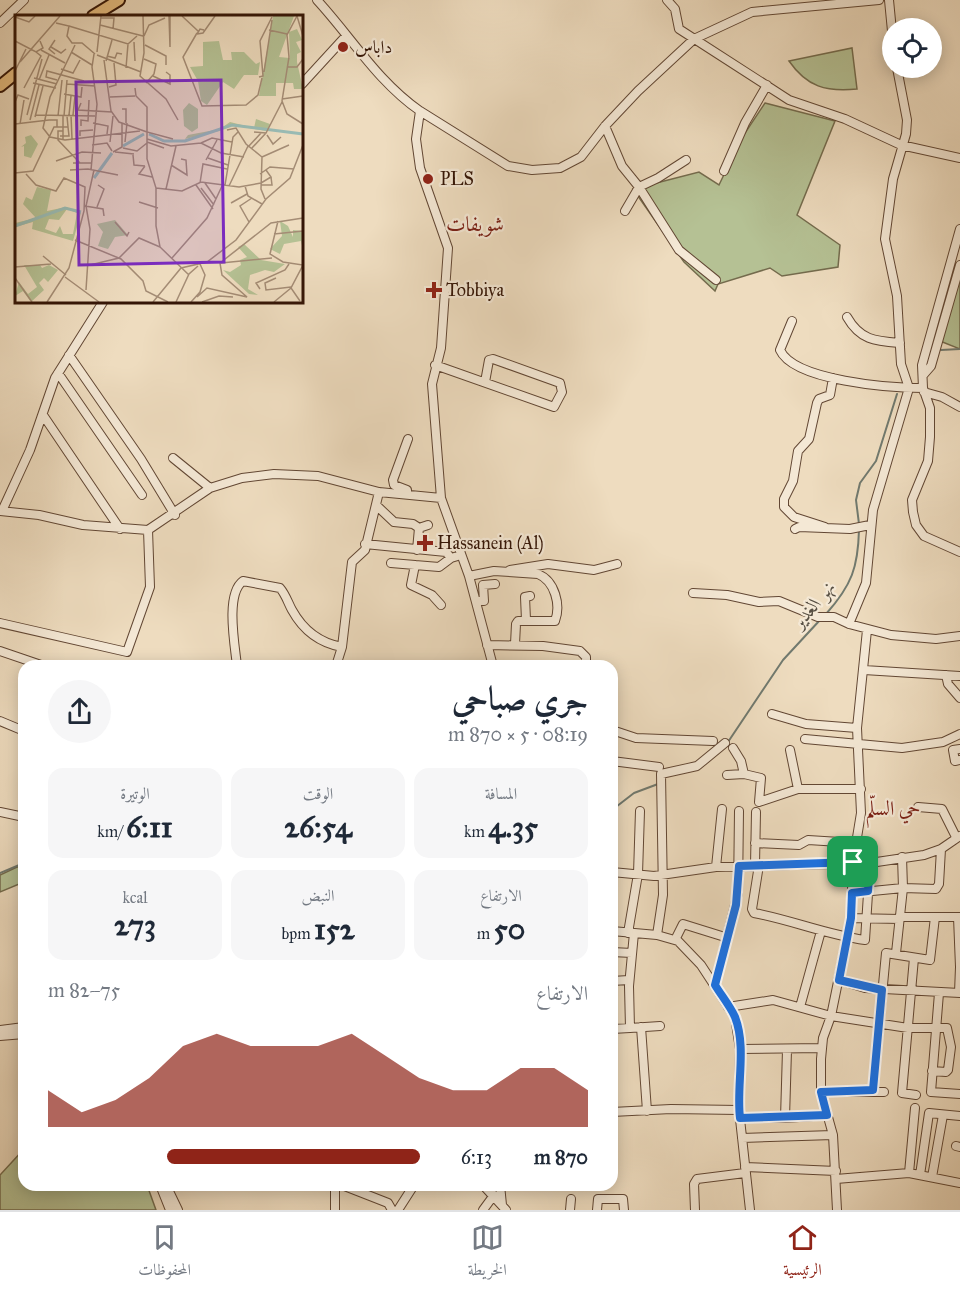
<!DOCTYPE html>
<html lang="ar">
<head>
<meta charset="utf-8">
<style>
	:root { --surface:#fff; --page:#f6f6f7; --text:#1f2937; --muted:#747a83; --line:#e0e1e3; --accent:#8f2418 }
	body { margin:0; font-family:"IM FELL Great Primer",Amiri,serif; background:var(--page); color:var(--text); direction:rtl; height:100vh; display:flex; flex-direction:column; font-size:22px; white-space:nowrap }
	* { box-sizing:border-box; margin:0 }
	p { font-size:20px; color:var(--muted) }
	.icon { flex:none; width:33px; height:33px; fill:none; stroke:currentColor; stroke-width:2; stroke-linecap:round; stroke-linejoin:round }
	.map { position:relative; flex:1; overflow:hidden; direction:ltr }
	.sheet { position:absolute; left:18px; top:660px; width:600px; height:531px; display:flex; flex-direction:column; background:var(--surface); border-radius:18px; box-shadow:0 3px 15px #0003; direction:rtl }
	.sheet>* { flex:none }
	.controls { position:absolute; left:882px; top:18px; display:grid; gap:12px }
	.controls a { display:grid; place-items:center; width:60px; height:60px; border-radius:50%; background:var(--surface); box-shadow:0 3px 15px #0003; font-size:30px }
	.pin { position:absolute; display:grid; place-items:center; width:51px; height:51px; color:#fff; margin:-26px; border-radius:12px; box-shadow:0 3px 9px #0006 }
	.round { display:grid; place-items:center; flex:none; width:63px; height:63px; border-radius:32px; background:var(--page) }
	.summary { display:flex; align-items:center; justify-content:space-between; height:102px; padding:0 30px }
	h1 { font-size:33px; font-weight:800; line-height:45px }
	.metrics { display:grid; grid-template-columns:repeat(3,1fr); gap:9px; height:102px; padding:6px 30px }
	.metrics div { display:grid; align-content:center; border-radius:15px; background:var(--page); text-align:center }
	.metrics b { font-size:30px; font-weight:800 }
	.metrics small { font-size:16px; font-weight:400 }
	.metrics p { font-size:16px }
	.chart { height:168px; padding:12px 30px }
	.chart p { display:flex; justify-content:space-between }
	.chart svg { width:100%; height:108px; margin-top:6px; fill:var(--accent); opacity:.7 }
	ul { padding:0 30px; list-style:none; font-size:20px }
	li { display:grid; grid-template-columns:96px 72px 1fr; align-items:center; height:45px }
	li i { height:15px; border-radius:8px; background:var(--accent) }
	.tabs { display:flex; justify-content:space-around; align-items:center; height:84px; border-top:2px solid var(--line); background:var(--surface); font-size:16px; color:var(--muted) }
	.tabs a { display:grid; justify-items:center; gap:3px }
	.tabs .on { color:var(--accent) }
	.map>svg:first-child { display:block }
	.green { fill:#b5c194; stroke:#746b4d; stroke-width:1.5 }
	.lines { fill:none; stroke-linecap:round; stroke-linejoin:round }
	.stream { stroke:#71796e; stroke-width:2 }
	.minor-casing { stroke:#624734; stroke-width:10 }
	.highway-casing { stroke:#341506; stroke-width:14 }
	.minor { stroke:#f4e8d5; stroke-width:8 }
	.highway { stroke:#e7be80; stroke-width:10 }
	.route-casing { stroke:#fff; stroke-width:12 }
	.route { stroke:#1a73e8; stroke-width:8 }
	.poi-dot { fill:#8f2418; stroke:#f4e8d5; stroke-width:2 }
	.labels { text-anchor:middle; stroke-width:4.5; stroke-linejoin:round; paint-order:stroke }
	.poi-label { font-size:18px; fill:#341506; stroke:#f4e8d5; text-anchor:start }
	.water-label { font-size:20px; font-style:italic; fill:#574f43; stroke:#f4e8d5 }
	.neighbourhood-label { font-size:20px; fill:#7a1f14; stroke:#f4e8d5 }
	.quarter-label { font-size:21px; fill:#7a1f14; stroke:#f4e8d5 }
	.inset-river { fill:none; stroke:#99bbb4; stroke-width:3 }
	.inset-road { fill:none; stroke:#a48c75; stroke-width:1.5 }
	.view { fill:#7b2cbf; fill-opacity:0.15; stroke:#7b2cbf; stroke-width:3 }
	.inset-edge { fill:none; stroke:#341506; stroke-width:3 }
</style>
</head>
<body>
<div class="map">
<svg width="960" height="1210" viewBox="0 0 960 1210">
	<rect width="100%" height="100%" fill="#eedcbf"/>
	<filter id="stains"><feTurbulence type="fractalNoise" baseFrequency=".00333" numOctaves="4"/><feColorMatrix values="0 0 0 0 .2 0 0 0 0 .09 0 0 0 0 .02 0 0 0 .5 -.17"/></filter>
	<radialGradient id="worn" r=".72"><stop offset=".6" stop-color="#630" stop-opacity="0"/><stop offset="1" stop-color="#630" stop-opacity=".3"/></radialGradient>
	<!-- green -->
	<path class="green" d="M852 48 857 89C826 92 807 87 789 61Z
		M765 103 835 121 797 215 840 245 838 267 782 276 770 268 718 284 715 291 684 262 633 189 699 172 719 185 741 139Z
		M960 276V349L940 341Z
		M17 867H24V882L0 892V875Z
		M24 1149V1185H147L156 1210H0V1175Z"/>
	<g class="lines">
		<!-- stream -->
		<path class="stream" d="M941 350 960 349
			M859 524 856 500 860 483 876 461 897 394
			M826 614C852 585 858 567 859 530
			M728 742 783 660 820 620
			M612 810 634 793 658 784
			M0 873 24 863"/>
		<defs>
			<path id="minor" d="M317 0C352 38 377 81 420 111L416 139 420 168 448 248 441 348 432 384 441 498 469 576 493 666
				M667 0 675 9 679 29 789 100 845 119 901 145 960 158
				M889 0 892 31
				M0 23 24 0
				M302 84 346 36
				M420 111 508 166 532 170 560 168 581 157 605 126 638 91 694 39 752 12 879 0
				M605 126 622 166 639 187 658 178 686 160
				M724 171 745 123 767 85
				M639 187 679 250 716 280
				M625 211 639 187
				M960 229 922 365 923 388 930 408V437L928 461 912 500 913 512 916 525 924 536 960 552
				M847 317C860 340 875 341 900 343
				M792 321 780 350C794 381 891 388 923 388
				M69 355 141 459 175 515
				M435 365 554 407 562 392 560 383 493 359 489 360 485 382
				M58 373 142 495
				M924 374 931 366 960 265
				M924 392 942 397 960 407
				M43 415 120 529
				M173 458 210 488
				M407 494V490L394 485 393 480 408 439
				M376 505 394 522 413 524 419 528
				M0 511 39 515 83 525 148 530 210 488 242 478 274 474 318 476 379 492 441 498
				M2 511 30 450 55 378 103 302
				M825 527 794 517 784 507V499L793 481 798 451 809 439 817 403 819 399 830 395 833 378
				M795 529 799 527 850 529 870 525
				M365 544 446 552 451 558 461 555
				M417 550 419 528 428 525
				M391 563 439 567 451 558
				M415 565 411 585 432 595 441 605
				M510 570 548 564 594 570 617 564
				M469 576 494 571 538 574C555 581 561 605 555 621H518L516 624 515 644
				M693 593 727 595 759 602 779 601 818 617H834L849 624 891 635 936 639 960 636
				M476 601H484L483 585 495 584
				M526 620 525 597 530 596
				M0 623 127 652 150 587 148 530
				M849 624 866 583 873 510 909 388 901 364 897 296 885 239 893 179 906 134 907 120 897 68
				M487 645 543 646 580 651 586 657V666
				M0 651 44 666
				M237 666C235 646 225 594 243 581L280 588C286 595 288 603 292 610 303 630 320 643 342 647
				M336 666 342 647 352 562 365 550 379 492
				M864 670 960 676
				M946 675 948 684 960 698
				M772 714 806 724 857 728
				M0 721 24 731
				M612 730 636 738 713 741
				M805 739 902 748 943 742 960 734
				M733 748 741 761 744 774 761 778 759 802 798 789H861
				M960 749 953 750 955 761 960 760
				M790 750 798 789
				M612 761 659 767
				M727 775 744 774
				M918 807 942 809 956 837
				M0 812 24 817
				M755 843 799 845 808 840 856 843
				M755 865 756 812
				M759 865 752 909 754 913C792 920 827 935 865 940L870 863
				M716 867 722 809
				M612 872 654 876 716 867 870 863 924 855 941 849 960 836
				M852 893 903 888 936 889 939 884 941 849
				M900 917H960
				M958 917 960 967
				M851 918 900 919
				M612 931 657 935 678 941 701 965 735 1017 740 1049 739 1110 750 1210
				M628 933 638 874 640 811
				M634 933 629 986 630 1028 660 1026
				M657 935 663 895 661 774 697 766 725 743
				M675 940 683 924 728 938
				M612 952 632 953
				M896 953 903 888 902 857
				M914 958 902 1093 916 1095
				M839 980 865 988 960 993
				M612 981 629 980
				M715 985 738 893 739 811
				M939 993 931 1092 960 1094
				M959 993 960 967
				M728 1007 773 1000 831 1016 908 1028H947L951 1047 948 1070 946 1072 932 1071
				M800 1007 821 931
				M641 1027 647 1111
				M612 1029 630 1028
				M0 1030 24 1027
				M0 1036 24 1034
				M740 1049 822 1048
				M873 1091 886 953 930 960 935 917
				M821 1092H884
				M612 1112 671 1109 739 1110
				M740 1118H785L787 1050
				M785 1118 827 1115
				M742 1138 833 1135
				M956 1146 960 1147
				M745 1167 836 1171
				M909 1173 915 1108
				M920 1175 929 1113 960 1116
				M932 1177 943 1115
				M836 1179 909 1173 960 1183
				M160 1185 170 1210
				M166 1185 178 1210
				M342 1185 388 1203 392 1210
				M483 1185 506 1210
				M500 1185 502 1205
				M335 1210V1185
				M398 1210 414 1185
				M483 1210 494 1195
				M570 1210 571 1199
				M597 1210 598 1199H623L624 1210
				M695 1210 694 1184 697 1179 745 1173
				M837 1210 833 1135 821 1092V1059L823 1038 831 1016 851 918 853 862 861 813 857 728 867 630"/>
			<path id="highway" d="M93 16 119 0
				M0 86 16 73"/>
		</defs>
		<!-- minor casing -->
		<use href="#minor" class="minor-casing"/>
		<!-- highway casing -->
		<use href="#highway" class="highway-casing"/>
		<!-- minor -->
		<use href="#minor" class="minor"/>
		<!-- highway -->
		<use href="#highway" class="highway"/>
	</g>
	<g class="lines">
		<defs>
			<path id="route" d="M853 862H870L868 891 852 893 851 918 839 980 882 990 873 1090 821 1092 827 1115 740 1118C736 1086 747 1048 735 1017 730 1006 721 995 715 985L736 905 739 866Z"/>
		</defs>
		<!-- route casing -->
		<use href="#route" class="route-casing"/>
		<!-- route -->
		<use href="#route" class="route"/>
	</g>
	<!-- markers -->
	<g class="poi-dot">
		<circle cx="343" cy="47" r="6"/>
		<circle cx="428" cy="179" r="6"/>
		<path d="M431 281h6v6h6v6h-6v6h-6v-6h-6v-6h6z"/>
		<path d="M422 534h6v6h6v6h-6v6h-6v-6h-6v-6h6z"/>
	</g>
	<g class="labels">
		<!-- poi labels -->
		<g class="poi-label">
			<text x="355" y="53">داباس</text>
			<text x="440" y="185">PLS</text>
			<text x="446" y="296">Tobbiya</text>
			<text x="437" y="549">Hassanein (Al)</text>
		</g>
		<!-- water labels -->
		<g class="water-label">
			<text transform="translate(813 604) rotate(-50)" y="7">نهر الغدير</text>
		</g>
		<!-- neighbourhood labels -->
		<g class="neighbourhood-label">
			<text x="893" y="815">حي السلّم</text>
		</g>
		<!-- quarter labels -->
		<g class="quarter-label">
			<text x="475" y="231">شويفات</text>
		</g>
	</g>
	<!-- overview -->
	<g transform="translate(15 15)">
		<rect width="288" height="288" fill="#eedcbf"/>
		<path d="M258 1H279L264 42 275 43 274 17 282 14 287 25 281 27 286 37 282 39V47L288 74H279L278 68H261V81H244ZM204 26 208 45H217L216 37H229L241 49 245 47 243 60H229L219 74 208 67 192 90 186 86 183 66 175 52 188 51V27ZM174 88 183 94V113L177 117 169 111 168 95ZM241 104 255 109 252 116 215 110 204 116 170 124 173 120 205 114 215 107 239 113ZM16 120 23 129 16 143 9 141V131L6 132 11 128 10 122ZM22 172 36 175 32 196 51 192 66 198 58 226 17 214 18 207 0 212V208L21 203 8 189 11 182 17 185ZM52 194 62 198 58 219H48L45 211 41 218 30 214 34 204 44 205ZM100 205 113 220 100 222 93 234 83 231 88 217 82 209ZM265 206 273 211 278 222V215L288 216V235L286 226 269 229 265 239 255 234 267 221ZM229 229 246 245 270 249 259 257 250 255 235 260 233 274 243 280 234 279 208 255 215 257 226 250 225 245 232 242 223 232ZM9 250H25L27 253 34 250 43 255 33 267 29 263 24 268 29 275 16 287 8 276 0 281 4 267 13 279 22 272Z" fill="#b5c194" fill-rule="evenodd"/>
		<path class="inset-river" d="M134 119 149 126H170L217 110 288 119M108 131 129 119M79 163 97 138M0 211 50 193 66 197"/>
		<path class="inset-road" d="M128 1 129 38 125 61 151 84 163 105M154 1 155 32V1M167 1 183 16M282 1 288 21M282 1 272 20 274 42 267 86 272 99 288 109M0 2 14 7 20 1M86 3H99L98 14M41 8 54 11 52 21 57 28H67L80 39M85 10 128 21M54 11 113 29 122 21M189 15 185 14 182 19 188 18 200 1M254 15 272 19M182 18 168 42 187 91 231 90 243 80 247 63M129 21 134 10 150 3M0 26 21 37 28 33 25 26M119 27 120 46M60 30 35 82 28 113 35 122 50 125 125 116M130 30 151 41V50M36 32 46 38 51 34M26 35 50 48M56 37 77 50M82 37 86 1M40 39 34 34 40 25M82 40 126 57M92 41 100 43 102 38 107 39M129 44 141 49 139 59 131 68M89 45 96 96 104 107 132 117M91 46 97 25M5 47 45 1M273 52H282L288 44M111 53 113 29M46 54 58 58 65 45M0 56 11 34M249 57 257 5M138 61 155 69V60L151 57M248 61 244 62 248 61 245 26 257 2M19 63 42 69M24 65 34 40M42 65 31 62 32 56 69 66M18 68 41 73M52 69 80 71M94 72 101 70 99 48M9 73 26 41 21 37M120 73 121 81 132 92V117L158 124M49 79 66 82 67 72M95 82 120 81M267 84 288 81M0 87 3 80 14 84M66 88 63 95 97 97M107 94H111V108M12 100 27 44M21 100 80 101M54 100 56 81M56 100 57 124M58 100 60 81M43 101 47 65M48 101V125M49 101 52 65M20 102 28 71M15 105 24 70M78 108 93 111 92 119M0 109 34 105H42V112M5 109 9 85M66 111V105L73 106 74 85M212 115 221 113 231 129 247 142 246 174 250 184M48 116H43V125L65 148M132 117V144L141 173V211L145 232 174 260M239 117 251 118 267 87M252 120 258 129 266 122M45 121H54L53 112M65 121V116L78 115M132 124 156 131 186 128 206 138 229 142M95 127 98 101M110 127 112 108M132 127 149 133M186 128 197 123 217 127M77 130 92 128 97 136M233 132 246 118M108 133 122 136 132 128M236 134 251 118M98 137 107 132V108M100 137 119 139M118 140 119 150 130 151M247 142 274 130M193 143 213 150M191 145 202 125M41 146 67 137 86 138M58 148H77M156 150 172 160 171 145 166 144M130 151 124 159 137 162M55 155 73 154 103 160M76 155 82 89 77 52 79 39M0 158 18 156 39 112H53L52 101M11 159 21 170 41 176 49 163 70 172 69 196 54 253 32 287M245 159 255 152 279 154M185 168 188 149 212 154M190 168 201 184M246 168 256 162 251 155M181 170 198 194M210 170 218 122 223 117M246 170H257L256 162M214 171 233 131M230 171 233 181 247 189M141 173 167 176 186 167 224 172 246 168M186 173 199 190M151 174 161 131M124 187 143 193M216 188 232 179M70 191 88 194 89 201M82 192 89 174 83 170M263 206 255 239 268 247 288 250 276 273 285 286M100 207 112 221 114 217M234 207 225 191 237 183M259 219 288 216M60 225 106 244 128 266 131 276 153 287M28 241 51 260M157 243 192 203 207 171M206 248 257 243M75 250 104 243 124 223 145 232M0 252 36 249M50 262 84 287M0 263 17 287M261 263 250 268 251 275 276 272M245 274 241 268 270 255 274 249M71 275 75 214 71 191 79 155M182 282 192 273 232 282 207 260 205 248 256 208 288 203M138 287 166 253 192 247 221 225 251 184 275 163 288 130M161 287 174 259 183 251M176 287 185 277 190 260 185 249M187 287 204 281 218 282M259 287 276 273"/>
		<path class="view" d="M206 65 209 247 64 250 61 67Z"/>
		<rect width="288" height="288" class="inset-edge"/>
	</g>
	<rect width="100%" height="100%" filter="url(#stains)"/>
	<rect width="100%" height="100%" fill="url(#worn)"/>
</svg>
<div class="controls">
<a><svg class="icon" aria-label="locate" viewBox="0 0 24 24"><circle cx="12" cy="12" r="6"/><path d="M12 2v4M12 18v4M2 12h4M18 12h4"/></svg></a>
</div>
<div class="pin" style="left:853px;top:862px;background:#1e9e55"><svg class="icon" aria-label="arrive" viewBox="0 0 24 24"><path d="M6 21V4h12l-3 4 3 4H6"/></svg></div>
<section class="sheet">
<div class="summary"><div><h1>جري صباحي</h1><p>08:19 · 5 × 870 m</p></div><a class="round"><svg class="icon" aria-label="share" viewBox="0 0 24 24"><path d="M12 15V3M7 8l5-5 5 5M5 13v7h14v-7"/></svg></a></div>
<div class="metrics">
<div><p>المسافة</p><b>4.35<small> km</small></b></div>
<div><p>الوقت</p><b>26:54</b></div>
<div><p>الوتيرة</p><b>6:11<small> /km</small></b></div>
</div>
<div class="metrics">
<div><p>الارتفاع</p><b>50<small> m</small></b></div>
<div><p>النبض</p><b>152<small> bpm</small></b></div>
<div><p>kcal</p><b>273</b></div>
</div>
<div class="chart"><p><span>الارتفاع</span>75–82 m</p>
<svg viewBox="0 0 160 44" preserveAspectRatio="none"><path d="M0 44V29L10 38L20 33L30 24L40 11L50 6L60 11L70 11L80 11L90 6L100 15L110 24L120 29L130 29L140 20L150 20L160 29V44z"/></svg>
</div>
<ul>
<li><b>870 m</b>6:13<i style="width:68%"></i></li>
</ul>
</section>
</div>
<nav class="tabs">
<a class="on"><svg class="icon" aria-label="home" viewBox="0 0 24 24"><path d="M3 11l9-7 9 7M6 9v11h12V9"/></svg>الرئيسية</a>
<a><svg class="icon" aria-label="map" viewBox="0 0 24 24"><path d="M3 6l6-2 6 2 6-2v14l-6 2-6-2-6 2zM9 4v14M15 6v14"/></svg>الخريطة</a>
<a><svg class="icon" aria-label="saved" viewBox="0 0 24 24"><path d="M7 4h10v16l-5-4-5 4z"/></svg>المحفوظات</a>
</nav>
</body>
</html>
